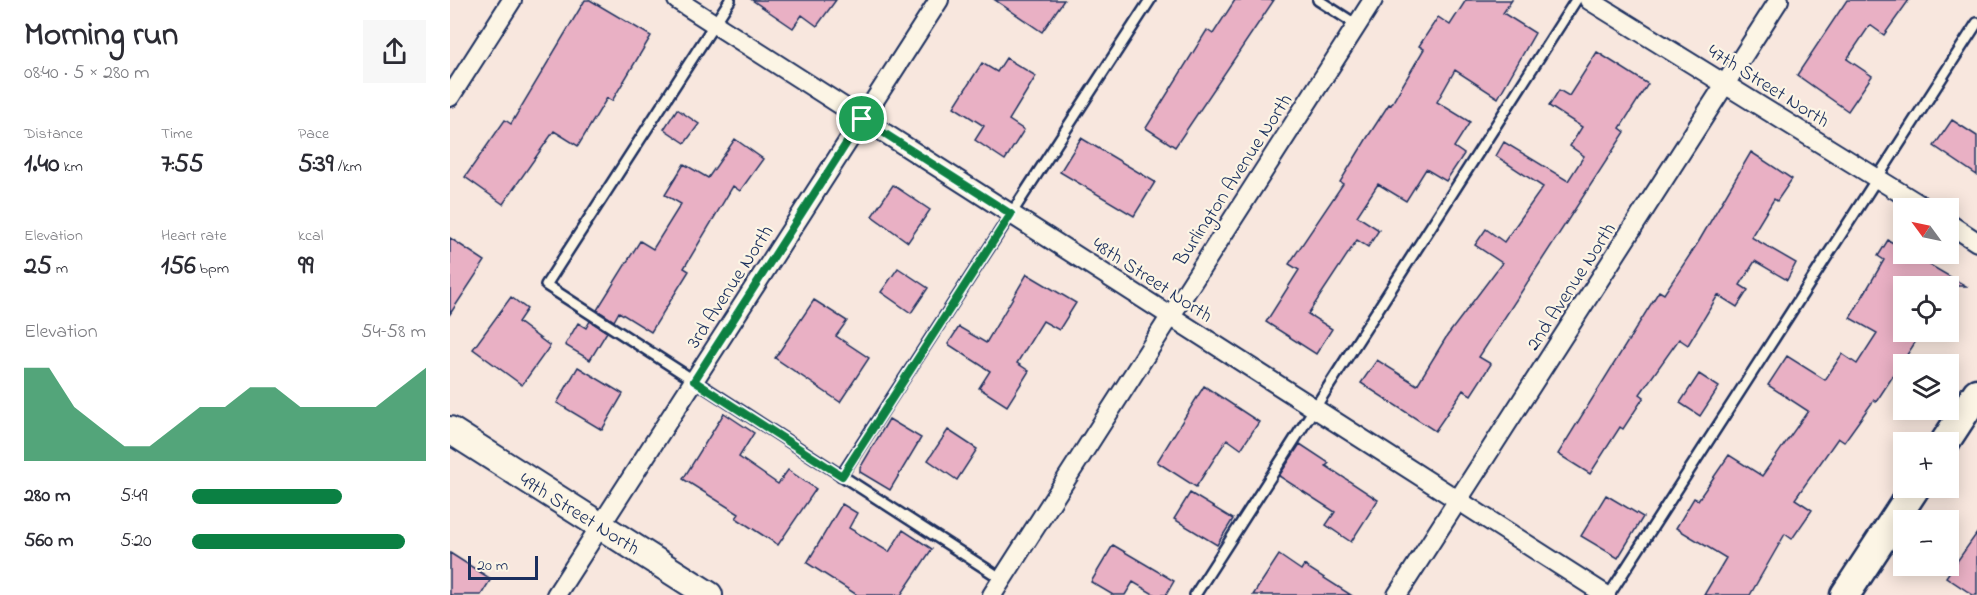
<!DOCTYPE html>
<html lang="en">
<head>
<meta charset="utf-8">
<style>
	:root { --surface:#fff; --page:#f7f7f7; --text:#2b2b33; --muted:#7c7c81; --accent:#0b8043 }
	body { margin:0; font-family:"Indie Flower",sans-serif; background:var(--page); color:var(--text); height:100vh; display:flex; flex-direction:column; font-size:22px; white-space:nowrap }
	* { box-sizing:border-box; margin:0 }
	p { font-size:20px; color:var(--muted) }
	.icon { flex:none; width:33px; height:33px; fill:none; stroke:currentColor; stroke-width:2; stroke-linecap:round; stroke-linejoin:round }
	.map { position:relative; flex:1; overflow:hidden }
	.drawer { display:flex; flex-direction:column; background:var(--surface); width:450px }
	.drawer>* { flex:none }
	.needle { width:39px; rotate:303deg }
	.fabs { position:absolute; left:1443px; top:198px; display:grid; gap:12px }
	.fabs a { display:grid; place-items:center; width:66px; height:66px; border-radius:0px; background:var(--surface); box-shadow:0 3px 15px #0003; font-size:30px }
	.scale { position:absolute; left:18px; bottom:15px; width:70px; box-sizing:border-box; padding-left:6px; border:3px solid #1b2f5e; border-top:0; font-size:16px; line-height:21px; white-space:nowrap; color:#1b2f5e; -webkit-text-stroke:4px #fcf5e5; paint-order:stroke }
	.pin { position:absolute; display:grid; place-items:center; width:51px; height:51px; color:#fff; margin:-26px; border:3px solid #fff; border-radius:50%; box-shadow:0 2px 6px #0007 }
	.round { display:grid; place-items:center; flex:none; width:63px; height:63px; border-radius:0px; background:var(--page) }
	.head { display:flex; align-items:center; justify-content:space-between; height:102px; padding:0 24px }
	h1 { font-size:33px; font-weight:700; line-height:45px }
	.figures { display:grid; grid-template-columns:repeat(3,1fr); gap:9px; height:102px; padding:6px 24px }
	.figures div { display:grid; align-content:center }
	.figures b { font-size:26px; font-weight:700 }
	.figures small { font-size:16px; font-weight:400 }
	.figures p { font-size:16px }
	.chart { height:168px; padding:12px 24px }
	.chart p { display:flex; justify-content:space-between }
	.chart svg { width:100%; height:108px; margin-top:6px; fill:var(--accent); opacity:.7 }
	ul { padding:0 24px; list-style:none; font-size:20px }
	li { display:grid; grid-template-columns:96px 72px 1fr; align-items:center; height:45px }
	li i { height:15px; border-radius:8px; background:var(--accent) }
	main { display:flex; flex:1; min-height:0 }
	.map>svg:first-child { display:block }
	.building { fill:#e9b0c4; stroke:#1b2f5e; stroke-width:1.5 }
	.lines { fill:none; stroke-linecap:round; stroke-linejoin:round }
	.service-casing { stroke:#1b2f5e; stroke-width:14 }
	.minor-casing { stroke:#1b2f5e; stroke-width:22 }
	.secondary-casing { stroke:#1b2f5e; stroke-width:30 }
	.primary-casing { stroke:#1b2f5e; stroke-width:33 }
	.service { stroke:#fcf5e5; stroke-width:9 }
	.minor { stroke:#fcf5e5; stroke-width:18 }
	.secondary { stroke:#fcf5e5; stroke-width:26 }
	.primary { stroke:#fcf5e5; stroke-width:28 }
	.route-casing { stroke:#fff; stroke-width:12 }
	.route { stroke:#0b8043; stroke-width:8 }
	.labels { text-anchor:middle; stroke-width:4.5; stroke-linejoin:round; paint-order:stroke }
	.street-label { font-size:20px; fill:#1b2f5e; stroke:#fcf5e5 }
</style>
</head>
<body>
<main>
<section class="drawer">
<div class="head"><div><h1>Morning run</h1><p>08:40 · 5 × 280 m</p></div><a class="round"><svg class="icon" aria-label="share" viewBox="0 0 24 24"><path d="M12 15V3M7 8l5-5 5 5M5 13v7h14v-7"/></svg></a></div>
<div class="figures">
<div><p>Distance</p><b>1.40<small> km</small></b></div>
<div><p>Time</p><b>7:55</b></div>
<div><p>Pace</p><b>5:39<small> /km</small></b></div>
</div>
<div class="figures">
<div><p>Elevation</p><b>25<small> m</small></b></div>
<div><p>Heart rate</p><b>156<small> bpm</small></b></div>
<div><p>kcal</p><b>99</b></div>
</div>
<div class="chart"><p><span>Elevation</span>54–58 m</p>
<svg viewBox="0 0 160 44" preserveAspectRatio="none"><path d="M0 44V6L10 6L20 22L30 30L40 38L50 38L60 30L70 22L80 22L90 14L100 14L110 22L120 22L130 22L140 22L150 14L160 6V44z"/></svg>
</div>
<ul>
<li><b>280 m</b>5:49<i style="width:64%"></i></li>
<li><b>560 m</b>5:20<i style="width:91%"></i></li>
</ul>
</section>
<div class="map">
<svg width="1527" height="595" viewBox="0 0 1527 595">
	<rect width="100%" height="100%" fill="#f8e7de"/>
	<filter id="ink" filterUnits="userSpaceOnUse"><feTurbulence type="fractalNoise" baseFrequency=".0167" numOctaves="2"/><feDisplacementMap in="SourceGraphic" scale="12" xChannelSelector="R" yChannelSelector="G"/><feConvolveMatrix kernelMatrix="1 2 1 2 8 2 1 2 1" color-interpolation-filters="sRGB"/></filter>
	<g filter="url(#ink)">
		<!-- building -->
		<path class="building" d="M135 0H140L201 36 162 101 157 98 128 146 104 131 53 204 15 177 55 120 61 124Z
			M302 0H386L367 26 352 15 343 28Z
			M545 0H614L592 32Z
			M785 0H824L725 147 696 128 757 30 763 34Z
			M1016 0H1062L1053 13 1085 33 1048 98 1005 70 987 102 1020 122 1004 147 1014 154 996 181 976 169 956 201 928 184 907 216 929 230 918 247 907 240 858 314 882 329 866 354 816 322 849 270 839 264 893 184 890 182 917 138 939 104 941 105 974 49 969 46 988 17 1000 25Z
			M1397 0H1459L1434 35 1420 25 1397 59 1422 76 1398 111 1347 75Z
			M1147 52 1198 84 1170 128 1175 132 1029 357 1041 364 1021 395 1013 390 985 431 911 383 927 360 967 385 997 336 1052 263 1025 245 1036 229 1054 242 1093 187 1046 156 1054 142 1118 181 1134 156 1120 146 1132 127 1099 106 1109 90 1119 96Z
			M556 58 586 76 559 120 574 130 555 160 525 140 534 126 504 107 532 63 547 72Z
			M227 109 249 124 235 143 214 129Z
			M1502 120 1527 136V175L1484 146Z
			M631 138 705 182 684 216 610 172Z
			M285 139 313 159 290 191 283 186 234 268 239 271 201 332 169 312 164 321 147 310 190 241 203 249 231 204 215 195 234 164 258 178Z
			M1301 152 1342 179 1327 201 1324 199 1301 237 1346 263 1337 280 1305 261 1290 285 1298 290 1287 307 1268 295 1238 345 1229 339 1190 394 1194 397 1173 429 1170 427 1140 474 1108 454 1209 291 1214 294 1249 241Z
			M443 185 480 210 458 242 422 216Z
			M0 238 35 261 0 314Z
			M1438 240 1454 249V254H1461L1516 286H1454V332H1472L1426 402 1424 400 1394 442 1388 438 1345 499 1362 510 1342 539 1335 534 1300 595H1254L1276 558 1226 528 1244 498 1248 500 1279 455 1312 476 1358 411 1318 385 1337 356 1375 380 1392 354 1407 364 1427 333 1400 318 1434 260 1428 256Z
			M448 268 478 288 461 313 431 292Z
			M577 274 626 303 609 330 593 321 567 363 579 371 557 406 529 388 540 371 498 344 509 327 536 343Z
			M61 297 77 309 68 322 100 346 72 385 23 349Z
			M364 300 397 321 386 336 419 358 390 402 325 358Z
			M140 321 157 332 140 360 115 345 128 323 136 328Z
			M128 367 173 394 152 430 107 403Z
			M1249 374 1269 387 1250 416 1230 403Z
			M754 386 809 422 791 449 777 439 746 487 707 462Z
			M274 413 304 433 289 457 328 484 338 470 366 489 328 545 286 518 289 514 233 479Z
			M439 419 471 438 440 490 410 472V468Z
			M498 430 527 449 507 480 478 460Z
			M850 444 879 463 876 466 928 500 901 542 876 525 885 512 829 476Z
			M740 493 783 519 767 545 724 519Z
			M1156 495 1193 517 1168 558 1131 536Z
			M392 504 407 513 399 528 439 552 453 530 482 549 451 595H407L357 563Z
			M1527 533V595H1523L1496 577Z
			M663 545 724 581 716 595H705L683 582 675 595H663L641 582Z
			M0 553 41 579 31 595H0Z
			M829 555 851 570 854 565 901 595H803Z"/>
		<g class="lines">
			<defs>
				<path id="service" d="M280 0 96 285 552 579
					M868 0 907 25
					M391 476 700 0
					M745 595 1126 0
					M1159 595 1527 23"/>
				<path id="minor" d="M227 0 1156 595
					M1139 0 1475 208
					M0 97 62 0
					M1498 223 1527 242
					M106 595 489 0
					M542 595 923 0
					M947 595 1329 0"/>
				<path id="secondary" d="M0 430 259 595"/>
				<path id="primary" d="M1495 442 1527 393
					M1395 595 1465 488"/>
			</defs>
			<!-- service casing -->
			<use href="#service" class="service-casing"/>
			<!-- minor casing -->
			<use href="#minor" class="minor-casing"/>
			<!-- secondary casing -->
			<use href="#secondary" class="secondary-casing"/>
			<!-- primary casing -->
			<use href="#primary" class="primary-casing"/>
			<!-- service -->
			<use href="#service" class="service"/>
			<!-- minor -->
			<use href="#minor" class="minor"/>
			<!-- secondary -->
			<use href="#secondary" class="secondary"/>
			<!-- primary -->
			<use href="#primary" class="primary"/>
		</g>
	</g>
	<g class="lines" filter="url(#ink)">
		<defs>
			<path id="route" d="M412 119 561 214 392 476 244 381Z"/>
		</defs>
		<!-- route casing -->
		<use href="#route" class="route-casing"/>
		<!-- route -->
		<use href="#route" class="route"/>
	</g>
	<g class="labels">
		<!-- street labels -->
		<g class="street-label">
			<text transform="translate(1319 85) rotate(32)" y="7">47th Street North</text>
			<text transform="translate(782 179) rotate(-57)" y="7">Burlington Avenue North</text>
			<text transform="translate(703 279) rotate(33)" y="7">48th Street North</text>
			<text transform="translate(279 286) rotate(-57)" y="7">3rd Avenue North</text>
			<text transform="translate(1120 286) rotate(-57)" y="7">2nd Avenue North</text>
			<text transform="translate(130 513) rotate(32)" y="7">49th Street North</text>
		</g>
	</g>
</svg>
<div class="fabs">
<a><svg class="needle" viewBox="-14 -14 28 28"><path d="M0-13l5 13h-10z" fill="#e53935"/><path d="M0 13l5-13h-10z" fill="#7c7c81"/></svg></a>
<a><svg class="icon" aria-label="locate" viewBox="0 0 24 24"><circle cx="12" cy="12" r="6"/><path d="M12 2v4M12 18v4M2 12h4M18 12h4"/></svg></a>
<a><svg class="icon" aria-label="layers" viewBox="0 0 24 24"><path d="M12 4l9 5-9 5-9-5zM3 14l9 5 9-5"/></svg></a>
<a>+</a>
<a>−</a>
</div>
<div class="scale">20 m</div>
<div class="pin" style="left:412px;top:119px;background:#1e9e55"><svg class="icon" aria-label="arrive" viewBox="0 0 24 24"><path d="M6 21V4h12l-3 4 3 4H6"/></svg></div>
</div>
</main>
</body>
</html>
